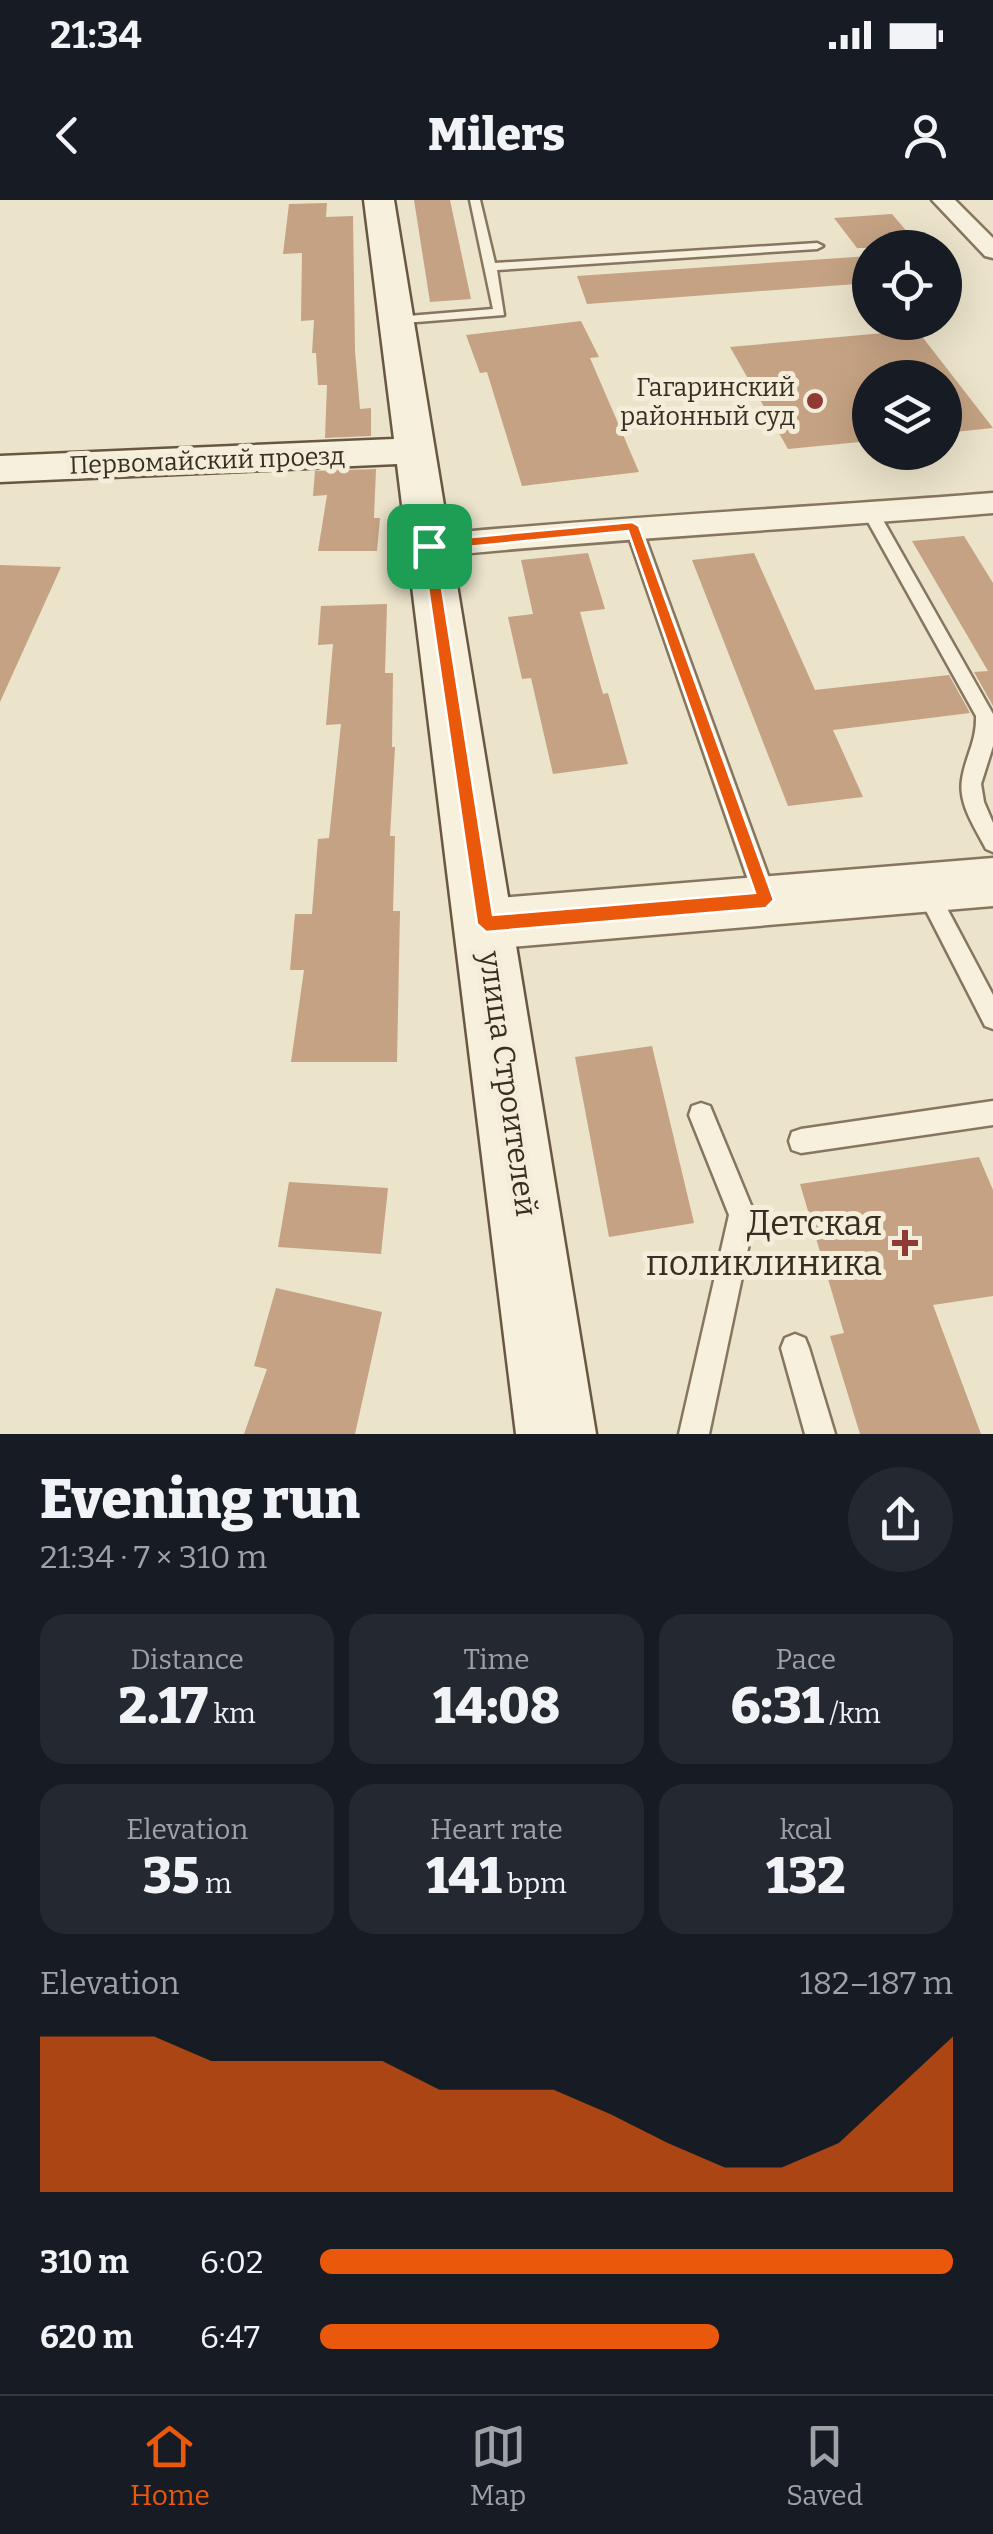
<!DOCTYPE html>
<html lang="en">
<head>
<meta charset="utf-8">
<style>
	:root { --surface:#171b24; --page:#242831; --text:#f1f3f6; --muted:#9ea1a6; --line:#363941; --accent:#ea580c }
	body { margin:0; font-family:Bitter,serif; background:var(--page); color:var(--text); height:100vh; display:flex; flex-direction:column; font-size:38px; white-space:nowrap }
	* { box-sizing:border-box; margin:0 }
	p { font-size:32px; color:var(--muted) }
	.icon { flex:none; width:55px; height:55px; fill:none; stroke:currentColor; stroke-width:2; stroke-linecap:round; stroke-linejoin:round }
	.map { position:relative; height:1234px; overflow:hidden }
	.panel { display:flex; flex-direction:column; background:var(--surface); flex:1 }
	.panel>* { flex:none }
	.buttons { position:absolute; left:852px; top:30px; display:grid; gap:20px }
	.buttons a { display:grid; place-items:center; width:110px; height:110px; border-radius:50%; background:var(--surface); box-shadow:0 10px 40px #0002; font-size:50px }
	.pin { position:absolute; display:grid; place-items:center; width:85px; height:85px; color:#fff; margin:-42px; border-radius:20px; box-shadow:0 5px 15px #0006 }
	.round { display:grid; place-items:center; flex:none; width:105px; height:105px; border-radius:52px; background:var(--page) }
	.overview { display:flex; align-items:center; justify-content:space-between; height:170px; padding:0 40px }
	h1 { font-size:55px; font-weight:800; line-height:75px }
	.stats { display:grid; grid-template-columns:repeat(3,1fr); gap:15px; height:170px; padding:10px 40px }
	.stats div { display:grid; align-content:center; border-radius:25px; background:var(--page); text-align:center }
	.stats b { font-size:50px; font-weight:800 }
	.stats small { font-size:28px; font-weight:400 }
	.stats p { font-size:28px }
	.chart { height:280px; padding:20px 40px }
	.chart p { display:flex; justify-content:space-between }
	.chart svg { width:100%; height:180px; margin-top:10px; fill:var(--accent); opacity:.7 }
	ul { padding:0 40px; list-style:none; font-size:32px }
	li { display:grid; grid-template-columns:160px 120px 1fr; align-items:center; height:75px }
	li i { height:25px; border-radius:12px; background:var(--accent) }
	.status { display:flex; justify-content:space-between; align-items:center; height:70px; padding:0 50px; background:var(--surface); direction:ltr }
	.status svg { height:28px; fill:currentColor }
	header { display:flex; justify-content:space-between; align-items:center; height:130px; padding:0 40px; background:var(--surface); font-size:45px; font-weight:800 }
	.dock { display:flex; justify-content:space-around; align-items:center; height:140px; border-top:2px solid var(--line); background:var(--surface); font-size:28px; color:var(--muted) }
	.dock a { display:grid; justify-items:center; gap:5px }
	.dock .selected { color:var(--accent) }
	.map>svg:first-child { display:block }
	.building { fill:#c5a283 }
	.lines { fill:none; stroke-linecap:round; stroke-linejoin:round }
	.service-casing { stroke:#867660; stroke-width:5 }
	.minor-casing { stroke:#867660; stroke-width:5 }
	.tertiary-casing { stroke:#867660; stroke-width:5 }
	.secondary-casing { stroke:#685743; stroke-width:5 }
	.service { fill:#f6f0dc; fill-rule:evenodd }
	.minor { fill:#f6f0dc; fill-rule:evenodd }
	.tertiary { fill:#f6f0dc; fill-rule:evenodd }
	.secondary { fill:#f6f0dc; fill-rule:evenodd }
	.route { fill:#ea580c; stroke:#fff; stroke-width:2.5; fill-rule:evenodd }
	.poi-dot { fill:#903a35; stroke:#f3edd9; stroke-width:4 }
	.labels { text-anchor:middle; stroke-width:10; stroke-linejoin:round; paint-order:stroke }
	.far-poi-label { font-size:25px; fill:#382e22; stroke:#f3edd9; text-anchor:end }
	.far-street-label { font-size:25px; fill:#382e22; stroke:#f3edd9 }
	.street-label { font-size:30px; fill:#382e22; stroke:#f3edd9 }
	.near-poi-label { font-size:35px; fill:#382e22; stroke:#f3edd9; text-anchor:end }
</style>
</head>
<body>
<div class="status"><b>21:34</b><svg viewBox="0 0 49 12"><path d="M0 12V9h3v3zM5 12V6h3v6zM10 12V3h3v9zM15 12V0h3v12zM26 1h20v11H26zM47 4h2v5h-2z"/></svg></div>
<header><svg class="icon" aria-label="back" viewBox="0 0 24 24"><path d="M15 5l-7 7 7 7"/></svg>Milers<svg class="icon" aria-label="person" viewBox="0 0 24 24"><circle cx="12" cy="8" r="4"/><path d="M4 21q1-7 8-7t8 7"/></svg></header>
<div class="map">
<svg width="993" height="1234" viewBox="0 0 993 1234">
	<rect width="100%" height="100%" fill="#ebe3ca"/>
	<!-- building -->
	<path class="building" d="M414 0H450L471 99 430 102Z
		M327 3 326 17 353 16 355 151 360 209 371 208V236L325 238 327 185H318L316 153H312L314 120 301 121 302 53 283 54 289 4Z
		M892 14 921 48H857L834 18Z
		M870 56V83L587 104 577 76Z
		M581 121 599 157 590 158 639 272 522 286 487 172 480 173 466 135Z
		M917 130 993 228 945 233V178H870V241L788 249 730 147Z
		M376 269 374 318H380L377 351H318L327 295 313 296 315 271Z
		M964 336 993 383V506L974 472 988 471 912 341Z
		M588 353 605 409 580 412 603 494 608 493 628 564 553 574 531 478 522 479 508 417 533 414 521 360Z
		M754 353 815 490 949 475 970 513 833 530 863 597 788 606 692 360Z
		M0 365 61 367 0 502Z
		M387 404 385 473H393L392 547H395L390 636H395L393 711H400L397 862H291L304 770H290L295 714H312L318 639 329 638 341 524 326 525 333 444 318 445 321 406Z
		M652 846 694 1023 609 1037 575 857Z
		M979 957 993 990V1096L933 1105 981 1234H860L830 1136 844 1133 800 984Z
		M289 982 388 988 381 1054 278 1047Z
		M276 1088 382 1112 355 1234H244L267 1169 254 1166Z"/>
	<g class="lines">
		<defs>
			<path id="service" d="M470 0H480L495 63 817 43 823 46 817 49 497 70 504 115 392 124 390 121 396 117 493 109Z
				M871 308 879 313 993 514V546L981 584 984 602 993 623V652L986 649C976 629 958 604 962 580 965 557 977 541 976 516L863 313Z
				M633 321 641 326 777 700 774 707 766 710 758 707 755 700 625 326Z
				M926 679 933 682 993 795V829L985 826 915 689 919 682Z
				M993 901V925L801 953 792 950 789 941 792 932 801 929Z
				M701 903 710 906 755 1015 709 1234H679L729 1015 689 915 692 906Z
				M795 1134 805 1138 809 1148 835 1234H805L781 1148 785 1138Z"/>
			<path id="minor" d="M932 0H955L993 38V58L985 56Z
				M993 293V313C805 329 617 338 429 357L418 354 413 346 418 338 429 335C617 317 805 308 993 293Z"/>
			<path id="tertiary" d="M993 658V706L486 749 467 742 459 724 467 706 486 699Z"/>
			<path id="secondary" d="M364 0H394L596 1234H516L397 264 0 282V256L394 239Z"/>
		</defs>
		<!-- service casing -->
		<use href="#service" class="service-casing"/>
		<!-- minor casing -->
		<use href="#minor" class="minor-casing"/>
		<!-- tertiary casing -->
		<use href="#tertiary" class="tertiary-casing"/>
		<!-- secondary casing -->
		<use href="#secondary" class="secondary-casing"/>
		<!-- service -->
		<use href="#service" class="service"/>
		<!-- minor -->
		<use href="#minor" class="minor"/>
		<!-- tertiary -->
		<use href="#tertiary" class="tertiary"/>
		<!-- secondary -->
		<use href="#secondary" class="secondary"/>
	</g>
	<!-- route -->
	<path class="route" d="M632 322 639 326 774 700 766 708 486 732 477 724 422 346 429 341ZM628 331 755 693 493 715 436 350Z"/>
	<!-- markers -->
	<g class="poi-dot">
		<circle cx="815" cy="201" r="10"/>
		<path d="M900 1028h10v10h10v10h-10v10h-10v-10h-10v-10h10z"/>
	</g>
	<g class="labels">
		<!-- far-poi labels -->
		<g class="far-poi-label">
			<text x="795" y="196">Гагаринский<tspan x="795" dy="29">районный суд</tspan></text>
		</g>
		<!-- far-street labels -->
		<g class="far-street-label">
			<text transform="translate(207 260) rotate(-2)" y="9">Первомайский проезд</text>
		</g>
		<!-- street labels -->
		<g class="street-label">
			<text transform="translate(508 884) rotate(82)" y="10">улица Строителей</text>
		</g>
		<!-- near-poi labels -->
		<g class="near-poi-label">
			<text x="882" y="1035">Детская<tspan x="882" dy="40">поликлиника</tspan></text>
		</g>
	</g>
</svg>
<div class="buttons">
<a><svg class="icon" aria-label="locate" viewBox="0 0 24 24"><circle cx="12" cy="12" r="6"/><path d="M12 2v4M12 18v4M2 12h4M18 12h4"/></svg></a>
<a><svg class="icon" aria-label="layers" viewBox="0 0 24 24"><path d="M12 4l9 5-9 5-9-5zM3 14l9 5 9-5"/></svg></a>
</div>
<div class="pin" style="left:429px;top:346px;background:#1e9e55"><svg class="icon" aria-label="arrive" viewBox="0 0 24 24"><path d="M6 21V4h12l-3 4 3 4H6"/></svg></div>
</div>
<section class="panel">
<div class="overview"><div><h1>Evening run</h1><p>21:34 · 7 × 310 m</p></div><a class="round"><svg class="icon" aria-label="share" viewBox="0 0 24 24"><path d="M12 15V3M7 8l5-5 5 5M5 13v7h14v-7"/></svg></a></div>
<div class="stats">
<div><p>Distance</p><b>2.17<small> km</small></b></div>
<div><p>Time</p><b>14:08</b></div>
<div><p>Pace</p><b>6:31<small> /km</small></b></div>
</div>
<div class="stats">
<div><p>Elevation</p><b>35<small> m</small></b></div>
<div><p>Heart rate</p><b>141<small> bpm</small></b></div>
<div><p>kcal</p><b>132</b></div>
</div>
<div class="chart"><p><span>Elevation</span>182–187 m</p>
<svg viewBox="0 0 160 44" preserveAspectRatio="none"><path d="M0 44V6L10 6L20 6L30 12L40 12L50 12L60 12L70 19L80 19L90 19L100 25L110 32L120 38L130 38L140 32L150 19L160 6V44z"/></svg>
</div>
<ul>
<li><b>310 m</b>6:02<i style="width:100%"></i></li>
<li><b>620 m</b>6:47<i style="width:63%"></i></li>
</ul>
</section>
<nav class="dock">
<a class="selected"><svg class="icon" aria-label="home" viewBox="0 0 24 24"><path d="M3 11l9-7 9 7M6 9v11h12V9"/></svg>Home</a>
<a><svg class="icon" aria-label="map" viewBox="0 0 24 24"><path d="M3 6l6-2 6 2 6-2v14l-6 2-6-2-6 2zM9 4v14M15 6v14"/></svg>Map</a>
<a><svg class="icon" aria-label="saved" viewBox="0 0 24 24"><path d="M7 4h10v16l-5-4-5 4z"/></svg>Saved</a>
</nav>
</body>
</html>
